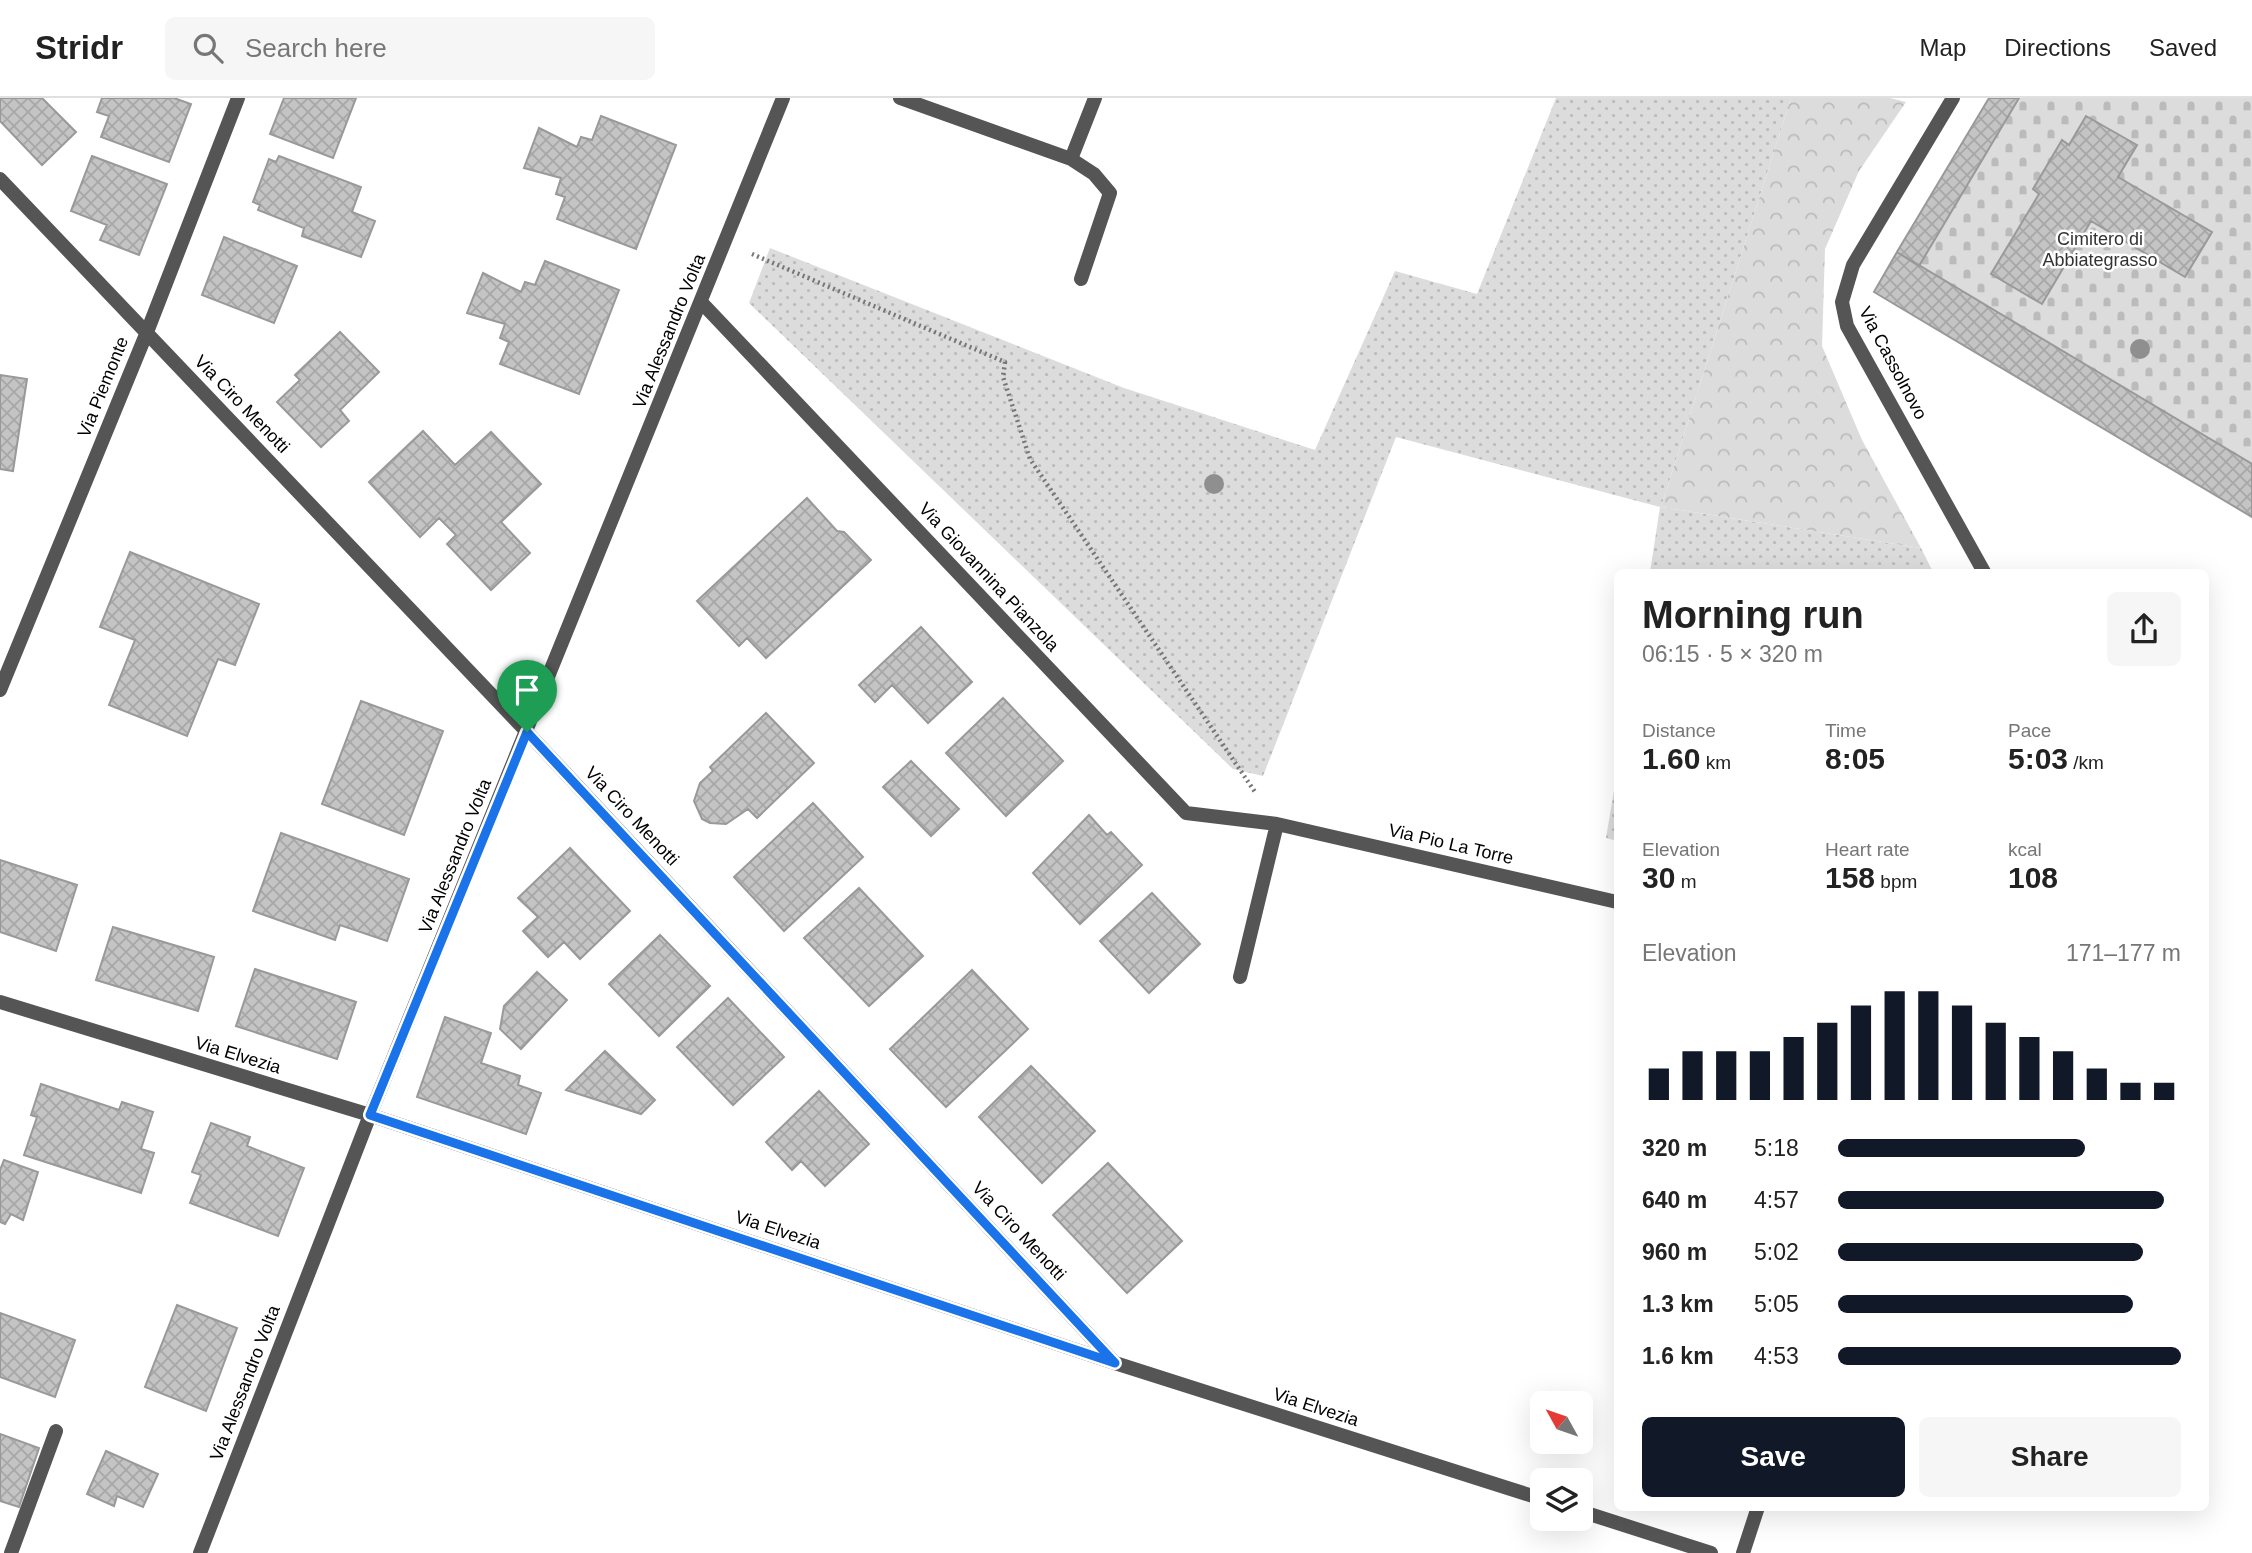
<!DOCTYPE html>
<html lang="en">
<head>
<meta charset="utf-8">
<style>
	:root { --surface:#fff; --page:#f6f6f6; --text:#222; --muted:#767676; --line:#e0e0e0; --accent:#111827 }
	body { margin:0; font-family:Arial,sans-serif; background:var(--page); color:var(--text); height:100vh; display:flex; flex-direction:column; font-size:26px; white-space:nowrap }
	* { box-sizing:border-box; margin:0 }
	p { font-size:23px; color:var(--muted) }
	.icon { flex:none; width:38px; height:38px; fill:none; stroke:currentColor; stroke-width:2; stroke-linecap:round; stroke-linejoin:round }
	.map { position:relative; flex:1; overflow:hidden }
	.details { position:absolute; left:1614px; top:471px; width:595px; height:942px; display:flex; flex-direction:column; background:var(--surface); border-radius:10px; box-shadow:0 7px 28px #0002 }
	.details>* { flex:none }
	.needle { width:46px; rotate:310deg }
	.buttons { position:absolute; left:1530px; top:1293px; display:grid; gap:14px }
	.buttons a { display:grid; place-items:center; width:63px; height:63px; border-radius:10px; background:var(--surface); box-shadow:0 7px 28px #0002; font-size:35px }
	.pin { position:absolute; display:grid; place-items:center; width:60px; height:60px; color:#fff; margin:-72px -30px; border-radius:50% 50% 50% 0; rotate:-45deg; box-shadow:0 0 7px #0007 }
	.pin .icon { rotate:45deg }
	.round { display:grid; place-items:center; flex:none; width:74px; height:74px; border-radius:10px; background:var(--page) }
	.summary { display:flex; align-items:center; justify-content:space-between; height:119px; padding:0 28px }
	h1 { font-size:38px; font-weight:600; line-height:52px }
	.stats { display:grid; grid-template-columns:repeat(3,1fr); gap:10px; height:119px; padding:7px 28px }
	.stats div { display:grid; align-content:center }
	.stats b { font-size:30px; font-weight:600 }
	.stats small { font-size:19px; font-weight:400 }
	.stats p { font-size:19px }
	.chart { height:196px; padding:14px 28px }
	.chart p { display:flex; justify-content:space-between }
	.chart svg { width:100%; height:126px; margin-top:7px; stroke:var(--accent); stroke-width:6 }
	.primary-button { display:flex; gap:14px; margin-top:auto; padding:14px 28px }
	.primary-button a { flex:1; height:80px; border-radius:10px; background:var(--accent); color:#fff; font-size:28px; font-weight:600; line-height:80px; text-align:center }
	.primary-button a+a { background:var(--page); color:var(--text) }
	ul { padding:0 28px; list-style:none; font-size:23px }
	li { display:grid; grid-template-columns:112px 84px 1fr; align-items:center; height:52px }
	li i { height:18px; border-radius:9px; background:var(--accent) }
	header { display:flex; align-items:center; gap:42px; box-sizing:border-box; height:98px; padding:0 35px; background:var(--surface); border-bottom:2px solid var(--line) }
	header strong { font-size:33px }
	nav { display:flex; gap:38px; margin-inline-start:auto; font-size:24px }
	.search { width:490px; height:63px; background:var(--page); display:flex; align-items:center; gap:18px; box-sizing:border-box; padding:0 24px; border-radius:10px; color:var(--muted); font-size:26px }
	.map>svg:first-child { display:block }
	.grass { fill:url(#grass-dots) }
	.forest { fill:url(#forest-crowns) }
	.cemetery { fill:url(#cemetery-stones) }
	.building { fill:url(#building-cross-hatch); stroke:#999; stroke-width:2 }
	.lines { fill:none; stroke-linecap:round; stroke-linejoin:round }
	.path { stroke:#777; stroke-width:4.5; stroke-dasharray:2 3.5; stroke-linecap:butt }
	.service { stroke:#555; stroke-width:14 }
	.minor { stroke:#555; stroke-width:14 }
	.tree { fill:#8f8f8f }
	.route-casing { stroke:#fff; stroke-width:14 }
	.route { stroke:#1a73e8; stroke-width:9 }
	.labels { text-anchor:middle; stroke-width:5; stroke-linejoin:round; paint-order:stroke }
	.park-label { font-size:18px; fill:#333; stroke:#fff }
	.street-label { font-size:18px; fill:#000; stroke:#fff }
</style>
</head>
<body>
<header>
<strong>Stridr</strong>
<div class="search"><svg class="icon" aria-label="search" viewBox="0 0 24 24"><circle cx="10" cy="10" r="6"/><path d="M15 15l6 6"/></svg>Search here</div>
<nav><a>Map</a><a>Directions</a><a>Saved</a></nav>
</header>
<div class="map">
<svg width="2252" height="1455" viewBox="0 0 2252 1455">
	<defs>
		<pattern id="grass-dots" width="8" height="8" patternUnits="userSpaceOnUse" patternTransform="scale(1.75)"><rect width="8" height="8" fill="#dcdcdc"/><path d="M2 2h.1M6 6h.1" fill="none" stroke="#bbb" stroke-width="1.8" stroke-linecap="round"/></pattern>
		<pattern id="forest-crowns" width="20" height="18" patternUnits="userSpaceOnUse" patternTransform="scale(1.75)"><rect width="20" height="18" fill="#dcdcdc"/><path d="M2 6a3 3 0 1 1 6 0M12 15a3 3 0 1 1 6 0" fill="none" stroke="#bbb"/></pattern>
		<pattern id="cemetery-stones" width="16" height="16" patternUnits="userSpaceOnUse" patternTransform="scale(1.75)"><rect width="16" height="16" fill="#dcdcdc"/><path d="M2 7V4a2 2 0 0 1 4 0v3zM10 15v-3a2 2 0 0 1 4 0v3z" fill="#bbb"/></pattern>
		<pattern id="building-cross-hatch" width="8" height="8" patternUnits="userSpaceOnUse" patternTransform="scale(1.75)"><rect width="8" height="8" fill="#c4c4c4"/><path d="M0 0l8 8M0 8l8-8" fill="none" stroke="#a7a7a7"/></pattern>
	</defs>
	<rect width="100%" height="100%" fill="#fff"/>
	<!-- grass -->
	<path class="grass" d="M1556 0H1791L1661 409 1921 450 1933 474H1650L1660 409 1396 339 1263 678 1233 671 749 205 770 150 1124 290 1315 352 1395 173 1477 196Z
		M1617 675V743L1606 740Z"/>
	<!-- forest -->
	<path class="forest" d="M1791 0H1890L1906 4 1859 73 1825 151 1822 248 1862 342 1921 450 1661 409Z"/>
	<!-- cemetery -->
	<path class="cemetery" d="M1989 0H2252V419L1897 154Z"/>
	<!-- building -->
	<path class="building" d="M0 0H42L76 34 42 67 0 23Z
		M102 0H174L191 6 169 64 101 39 109 18 97 14Z
		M284 0H356L333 60 270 36Z
		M1989 0H2019L1919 168 1897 154Z
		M601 18 676 47 636 151 557 121 565 99 556 96 561 80 524 70 539 30 577 49 581 39 592 42Z
		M2086 18 2137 47 2118 79 2212 134 2185 179 2091 123 2042 206 1991 176 2039 96 2033 91 2062 42 2069 47Z
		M92 58 167 86 139 157 100 142 107 127 71 113Z
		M279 58 361 89 352 114 375 123 361 159 302 138 304 130 258 112 260 107 253 104 269 61 276 64Z
		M224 139 297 168 274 225 202 197Z
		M1897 154 2252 366V419L1874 194Z
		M545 163 619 192 579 296 500 266 509 244 500 240 505 226 467 215 483 175 521 194 525 184 535 187Z
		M340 234 379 274 340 312 349 323 321 349 277 304 300 282 295 277Z
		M0 277 27 281 13 373 0 371Z
		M423 333 455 367 491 334 541 386 501 424 530 455 491 492 447 446 456 437 439 420 420 439 369 384Z
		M807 400 837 433 844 434 871 462 766 560 747 540 739 548 697 503Z
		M130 454 259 506 235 567 218 561 187 638 109 607 135 542 100 529Z
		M921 529 972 584 928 625 892 587 875 604 859 587Z
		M1003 600 1063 663 1006 718 946 655Z
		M361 603 443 633 404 737 322 706Z
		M766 615 814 665 757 720 748 711 726 726 710 725 702 721 694 703 700 685 713 673 710 669Z
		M911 663 959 711 931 738 883 689Z
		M813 705 863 759 784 833 734 779Z
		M1089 717 1107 737 1111 734 1142 767 1080 826 1033 775Z
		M281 735 409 781 387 843 340 827 335 842 253 813Z
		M570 750 630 813 580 861 564 844 548 859 523 833 538 819 518 800Z
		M0 762 77 787 56 853 0 834Z
		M859 790 923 858 869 908 804 840Z
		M1152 795 1200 846 1149 895 1100 843Z
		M113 829 214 859 198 913 96 882Z
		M660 837 710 888 659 938 609 886Z
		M255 871 356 904 337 961 236 928Z
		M972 872 1028 931 946 1009 890 951Z
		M537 874 567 902 521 951 500 931 504 908Z
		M728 900 784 959 733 1007 677 949Z
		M445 919 491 935 481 965 520 978 518 987 541 995 526 1036 417 999Z
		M605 953 655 1002 641 1016 566 992Z
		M1031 968 1095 1033 1042 1085 979 1019Z
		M41 986 119 1012 122 1004 153 1014 141 1051 154 1055 141 1095 24 1057 37 1019 31 1017Z
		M819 993 869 1046 825 1088 801 1063 792 1072 766 1044Z
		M211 1025 250 1039 247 1048 304 1070 278 1138 190 1105 201 1077 192 1074Z
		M4 1062 38 1074 23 1122 11 1116 5 1126 0 1124V1072Z
		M1108 1065 1182 1143 1127 1195 1053 1117Z
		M177 1207 237 1230 206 1313 145 1289Z
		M0 1215 75 1242 55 1299 0 1279Z
		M0 1336 39 1350 19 1409 0 1403Z
		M106 1353 158 1376 143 1409 117 1398 114 1408 87 1396Z"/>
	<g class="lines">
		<!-- path -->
		<path class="path" d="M752 156 1005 264 1003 279 1030 361 1255 694"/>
		<!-- service -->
		<path class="service" d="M11 1455 56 1333"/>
		<!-- minor -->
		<path class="minor" d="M900 0 1071 61 1094 76 1110 95 1081 181
			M1953 0 1853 167 1842 204 1847 228 1984 474
			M1071 61 1095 0
			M0 81 527 634 1115 1265
			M701 204 1186 715 1277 726 1617 804
			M0 592 147 234 238 0
			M1240 879 1277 726
			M0 904 370 1017 1115 1265 1542 1401
			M1580 1413 1711 1455
			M200 1455 370 1017 783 0
			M1743 1455 1758 1409"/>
	</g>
	<!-- trees -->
	<g class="tree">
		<circle cx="2140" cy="251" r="10"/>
		<circle cx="1214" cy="386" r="10"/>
	</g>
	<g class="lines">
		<defs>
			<path id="route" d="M527 634 592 704 1115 1265 370 1017Z"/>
		</defs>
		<!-- route casing -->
		<use href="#route" class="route-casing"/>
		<!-- route -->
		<use href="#route" class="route"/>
	</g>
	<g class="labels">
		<!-- park labels -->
		<g class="park-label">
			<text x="2100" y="147">Cimitero di<tspan x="2100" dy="21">Abbiategrasso</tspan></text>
		</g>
		<!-- street labels -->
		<g class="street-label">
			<text transform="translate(669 233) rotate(-68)" y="6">Via Alessandro Volta</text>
			<text transform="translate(1893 265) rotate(62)" y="6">Via Cassolnovo</text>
			<text transform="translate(103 289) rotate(-68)" y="6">Via Piemonte</text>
			<text transform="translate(242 306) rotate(46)" y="6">Via Ciro Menotti</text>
			<text transform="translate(989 479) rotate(47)" y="6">Via Giovannina Pianzola</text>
			<text transform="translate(632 718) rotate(47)" y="6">Via Ciro Menotti</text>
			<text transform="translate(1451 746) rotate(13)" y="6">Via Pio La Torre</text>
			<text transform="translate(455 758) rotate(-68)" y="6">Via Alessandro Volta</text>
			<text transform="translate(238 957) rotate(17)" y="6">Via Elvezia</text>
			<text transform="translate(778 1132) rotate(18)" y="6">Via Elvezia</text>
			<text transform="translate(1019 1133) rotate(47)" y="6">Via Ciro Menotti</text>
			<text transform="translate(245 1285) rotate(-69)" y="6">Via Alessandro Volta</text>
			<text transform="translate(1316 1309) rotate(18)" y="6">Via Elvezia</text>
		</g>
	</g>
</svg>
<div class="buttons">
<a><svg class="needle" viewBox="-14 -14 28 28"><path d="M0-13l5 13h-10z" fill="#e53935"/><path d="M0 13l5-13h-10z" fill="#767676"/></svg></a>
<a><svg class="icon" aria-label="layers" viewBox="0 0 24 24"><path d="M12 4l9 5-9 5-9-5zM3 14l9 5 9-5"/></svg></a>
</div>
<div class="pin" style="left:527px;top:634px;background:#1e9e55"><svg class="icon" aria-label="arrive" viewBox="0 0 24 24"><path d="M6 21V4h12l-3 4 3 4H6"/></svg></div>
<section class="details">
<div class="summary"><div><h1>Morning run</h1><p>06:15 · 5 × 320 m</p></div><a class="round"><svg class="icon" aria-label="share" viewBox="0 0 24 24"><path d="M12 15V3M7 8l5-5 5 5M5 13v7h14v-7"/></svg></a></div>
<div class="stats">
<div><p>Distance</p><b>1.60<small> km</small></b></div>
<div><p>Time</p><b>8:05</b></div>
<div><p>Pace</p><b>5:03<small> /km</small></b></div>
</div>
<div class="stats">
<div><p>Elevation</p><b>30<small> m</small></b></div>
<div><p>Heart rate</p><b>158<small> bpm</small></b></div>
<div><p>kcal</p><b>108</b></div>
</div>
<div class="chart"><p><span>Elevation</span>171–177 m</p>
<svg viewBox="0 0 160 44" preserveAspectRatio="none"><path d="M5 44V33M15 44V27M25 44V27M35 44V27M45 44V22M55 44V17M65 44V11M75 44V6M85 44V6M95 44V11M105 44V17M115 44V22M125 44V27M135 44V33M145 44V38M155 44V38"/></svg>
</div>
<ul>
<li><b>320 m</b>5:18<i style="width:72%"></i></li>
<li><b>640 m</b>4:57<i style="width:95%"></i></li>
<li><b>960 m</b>5:02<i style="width:89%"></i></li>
<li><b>1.3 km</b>5:05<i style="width:86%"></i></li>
<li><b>1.6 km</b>4:53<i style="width:100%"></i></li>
</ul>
<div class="primary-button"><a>Save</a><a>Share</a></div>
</section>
</div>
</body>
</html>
